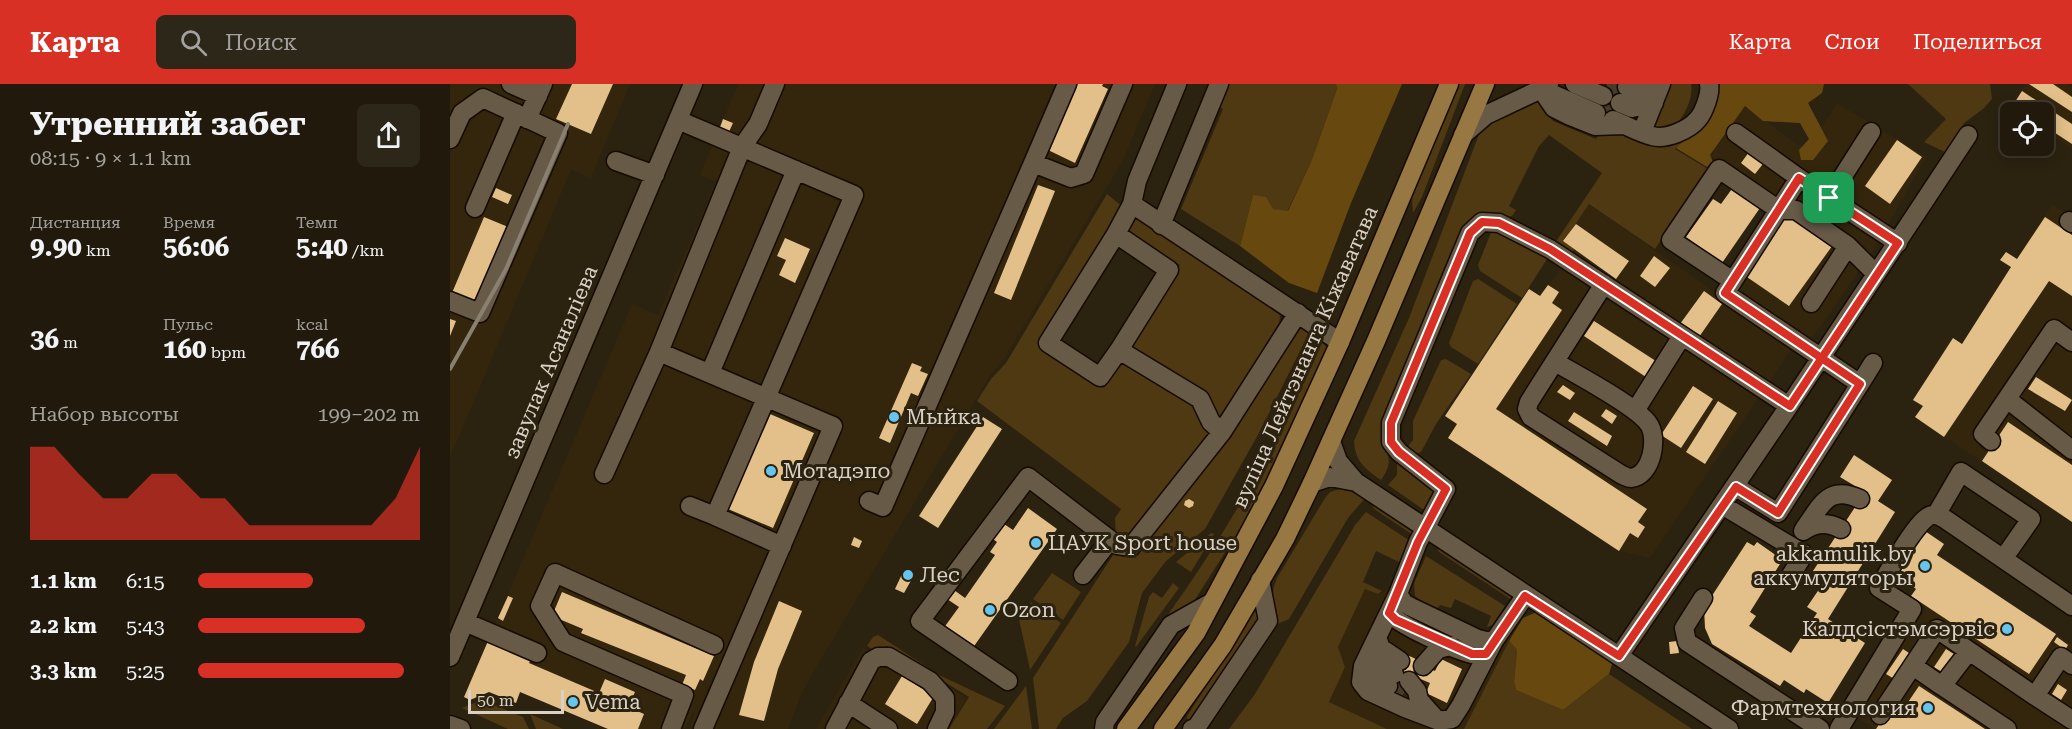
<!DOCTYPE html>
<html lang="ru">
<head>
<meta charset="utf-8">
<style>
	:root { --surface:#211a0c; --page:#2d271a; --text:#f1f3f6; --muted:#a2a19d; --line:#3e382d; --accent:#d93025 }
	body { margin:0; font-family:"Roboto Serif",serif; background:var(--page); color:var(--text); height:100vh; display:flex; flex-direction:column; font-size:22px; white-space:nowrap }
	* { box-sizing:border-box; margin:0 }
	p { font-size:20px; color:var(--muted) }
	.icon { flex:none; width:33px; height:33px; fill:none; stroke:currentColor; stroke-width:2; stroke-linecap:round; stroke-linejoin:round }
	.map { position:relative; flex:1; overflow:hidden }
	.drawer { display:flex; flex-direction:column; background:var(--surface); width:450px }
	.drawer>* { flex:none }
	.controls { position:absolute; left:1550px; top:18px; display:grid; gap:12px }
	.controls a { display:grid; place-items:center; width:54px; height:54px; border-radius:9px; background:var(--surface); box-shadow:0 3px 15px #0003,0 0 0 2px var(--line); font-size:30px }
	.scale { position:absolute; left:18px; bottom:15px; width:96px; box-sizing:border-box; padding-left:6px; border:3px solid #d9d1c6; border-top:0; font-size:16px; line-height:21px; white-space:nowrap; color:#d9d1c6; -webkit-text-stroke:4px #2c2210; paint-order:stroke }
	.pin { position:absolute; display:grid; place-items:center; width:51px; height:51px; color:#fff; margin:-26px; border-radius:12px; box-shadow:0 3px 9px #0006 }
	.round { display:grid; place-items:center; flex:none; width:63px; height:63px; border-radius:9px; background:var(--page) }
	.head { display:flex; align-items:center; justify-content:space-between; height:102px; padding:0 30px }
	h1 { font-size:33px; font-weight:700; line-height:45px }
	.figures { display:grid; grid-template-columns:repeat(3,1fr); gap:9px; height:102px; padding:6px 30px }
	.figures div { display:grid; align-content:center }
	.figures b { font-size:26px; font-weight:700 }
	.figures small { font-size:16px; font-weight:400 }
	.figures p { font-size:16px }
	.chart { height:168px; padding:12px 30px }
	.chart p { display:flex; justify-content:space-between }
	.chart svg { width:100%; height:108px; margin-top:6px; fill:var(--accent); opacity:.7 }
	ul { padding:0 30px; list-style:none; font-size:20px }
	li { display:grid; grid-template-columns:96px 72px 1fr; align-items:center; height:45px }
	li i { height:15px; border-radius:8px; background:var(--accent) }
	header { display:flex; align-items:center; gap:36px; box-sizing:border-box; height:84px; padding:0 30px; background:var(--accent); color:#fff }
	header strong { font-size:28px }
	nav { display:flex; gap:33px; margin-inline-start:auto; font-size:21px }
	.search { width:420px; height:54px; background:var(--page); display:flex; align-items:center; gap:15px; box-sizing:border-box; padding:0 21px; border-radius:9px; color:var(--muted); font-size:22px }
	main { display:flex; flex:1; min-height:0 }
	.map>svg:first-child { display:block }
	.built { fill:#34260d }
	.green { fill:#4f3912 }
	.forest { fill:#67490f }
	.building { fill:#e3c089 }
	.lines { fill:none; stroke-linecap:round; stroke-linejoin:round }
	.minor-tunnel { stroke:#463c2b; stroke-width:18; stroke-dasharray:18 9; stroke-linecap:butt }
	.minor-casing { stroke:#150b00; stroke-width:21 }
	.major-casing { stroke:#150b00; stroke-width:21 }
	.minor { stroke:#675a47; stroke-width:18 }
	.major { stroke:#977742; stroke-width:18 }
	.rail { stroke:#898071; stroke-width:4 }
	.route-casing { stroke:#fff; stroke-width:12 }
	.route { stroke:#d93025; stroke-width:8 }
	.poi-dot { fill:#65c5ee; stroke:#2c2210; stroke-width:2 }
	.labels { text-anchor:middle; stroke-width:6; stroke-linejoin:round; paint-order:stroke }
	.street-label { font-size:21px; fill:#d9d1c6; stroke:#2c2210 }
	.poi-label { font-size:21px; fill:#d9d1c6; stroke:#2c2210; text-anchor:start }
</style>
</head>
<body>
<header>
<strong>Карта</strong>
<div class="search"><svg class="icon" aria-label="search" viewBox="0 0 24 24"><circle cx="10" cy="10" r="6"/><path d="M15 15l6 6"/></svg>Поиск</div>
<nav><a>Карта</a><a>Слои</a><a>Поделиться</a></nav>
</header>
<main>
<section class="drawer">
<div class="head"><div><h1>Утренний забег</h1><p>08:15 · 9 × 1.1 km</p></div><a class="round"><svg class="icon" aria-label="share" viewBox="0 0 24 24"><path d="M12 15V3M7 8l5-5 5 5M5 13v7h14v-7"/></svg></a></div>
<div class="figures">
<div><p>Дистанция</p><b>9.90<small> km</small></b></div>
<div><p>Время</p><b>56:06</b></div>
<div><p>Темп</p><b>5:40<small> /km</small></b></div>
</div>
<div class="figures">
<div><b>36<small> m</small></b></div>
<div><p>Пульс</p><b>160<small> bpm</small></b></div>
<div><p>kcal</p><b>766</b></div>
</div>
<div class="chart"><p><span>Набор высоты</span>199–202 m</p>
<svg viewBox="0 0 160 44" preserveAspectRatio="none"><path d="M0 44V6L10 6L20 17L30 27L40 27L50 17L60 17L70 27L80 27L90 38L100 38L110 38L120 38L130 38L140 38L150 27L160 6V44z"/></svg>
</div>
<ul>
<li><b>1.1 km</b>6:15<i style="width:52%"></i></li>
<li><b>2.2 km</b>5:43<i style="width:75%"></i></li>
<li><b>3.3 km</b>5:25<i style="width:93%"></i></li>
</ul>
</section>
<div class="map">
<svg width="1622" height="645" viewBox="0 0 1622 645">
	<rect width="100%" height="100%" fill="#2c2210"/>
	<!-- built -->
	<path class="built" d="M0 0H180L141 94 121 86 0 374Z
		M288 0H705L673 76 554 275 539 293 364 587 351 611 338 645H240L245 626 234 645H158L70 608 66 619 40 608 20 616 14 613 182 220 208 231 266 98 250 91Z
		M1576 0H1618L1622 3V65L1593 46V28H1566L1558 23Z
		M1387 19 1476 73 1425 164 1359 259 1271 199 1324 118 1261 72 1294 22 1357 67Z
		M1139 120 1343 263 1200 474 1169 467 998 354 1007 340 995 332 1079 205 1091 212 1124 166 1113 157Z
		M1602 120 1622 133V438L1465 333 1472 322 1463 316 1503 254 1512 260 1560 183 1550 176 1556 168 1567 175Z
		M960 457V505L965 518 1033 548 1046 542 1057 523 1073 534 1059 557 1014 645H937L879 618 895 583 888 563 915 505 928 510 937 507Z
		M1477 523 1579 590 1606 550 1622 561V645H1424L1406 633Z
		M413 564 425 570 436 565 517 614 499 645H366Z"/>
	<!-- green -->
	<path class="green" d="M775 0H886L887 5 861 78 837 128 822 125 803 111 790 162 731 125 773 25 767 21Z
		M1008 0H1015L972 113 963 129 962 114Z
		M1217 0H1241C1244 13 1233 40 1218 45 1213 47 1205 45 1199 45Z
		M1458 0H1540L1542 15 1533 25 1514 39 1497 69 1474 58 1496 35Z
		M1087 16 1103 37 1146 55 1149 49 1167 47 1210 63 1217 62 1251 38 1225 65 1258 85 1205 165 1139 120 1114 157 1124 165 1119 173 1103 162 1152 89 1099 51 1089 62 1059 122 1066 126 1063 131 1058 134C1036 129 1027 126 1013 146L932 344C932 367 948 373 931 396 915 385 905 377 904 357L959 234 1033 40Z
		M657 110 674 124 590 265 654 304 672 275 746 318 761 346 676 453 669 450 666 454 665 434 671 425 527 317 541 295 556 279Z
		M685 133 828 226 830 233 829 239 769 337 678 265 730 181 681 151 678 140Z
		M1042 146 1078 163 1097 175 1072 214 1030 187 1028 181Z
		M1028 195 1067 220 1028 280 1001 263 999 259 1023 197Z
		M853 241 861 245 809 349 755 445 716 477 692 509 679 558 637 617 613 634 606 645H589L583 594 665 468 668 469 848 242Z
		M872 258 879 266 819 394 791 443 741 522 722 535 717 532C779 446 830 354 872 258Z
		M996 275 1021 290 986 340 971 368 965 370 956 365 963 356V337L991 276Z
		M947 376 987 407 980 425 974 426 938 401 947 391Z
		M893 404 903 405 917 412 898 434 839 535 825 541C830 523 817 516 827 494L875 414 880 408Z
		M925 416 960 442 963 451 924 425 922 420Z
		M916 428 960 457 951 479 926 467 913 498 932 507 928 510 915 505 888 563 895 583 879 618 937 645H779L805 610 905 441Z
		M761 449 764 450 741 488 726 478Z
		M990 461 1059 507 1062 516 989 468 986 462Z
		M976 472 1055 522 1043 541 1037 543 1041 532 1005 515 1001 524 990 521 988 524 972 518 965 512 964 499Z
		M602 489 631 508 613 536 583 515Z
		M723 499 729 504 686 563 685 562 699 513 703 508 712 514Z
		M581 518 611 539 580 586 569 535Z
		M806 526H810L814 532 741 637 737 635V632Z
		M428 551 491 592 555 622 537 645H499L519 613 437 562 427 568 417 562 423 553Z
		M1059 557 1067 566 1064 598 1066 606 1113 626 1159 590 1242 645H1014Z
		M576 602 582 645H544Z
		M32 616 73 633 79 645H58L12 624Z
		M80 630 113 645H86Z"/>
	<!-- forest -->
	<path class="forest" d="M886 0H952L901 119 867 209 839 199 790 162 803 111 816 113 823 125 838 127 861 78 887 5Z
		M1269 0H1374L1372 9 1358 19 1378 57 1363 76H1351L1349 66 1359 55 1350 39 1313 37 1295 22 1260 71 1263 78 1257 83 1226 64 1253 36Z
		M1089 527 1158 571 1162 580 1159 590 1113 626 1066 606 1064 598 1067 566 1059 557 1073 534Z"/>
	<!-- building -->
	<path class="building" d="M122 0H163L141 50 106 35Z
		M628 0H653L652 2 658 5 625 79 598 66Z
		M1158 0H1178L1162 40 1144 33Z
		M1579 0H1603L1622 13V28Z
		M1572 7 1622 40V60L1593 41V28H1574L1563 21Z
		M273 35 283 39 278 50 269 46Z
		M1447 56 1472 73 1440 120 1415 102Z
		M1302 64 1316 76 1305 90 1291 79Z
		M588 101 605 107 561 216 544 209Z
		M1284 102 1312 121 1272 179 1236 153 1263 115 1271 120Z
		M46 104 62 111 58 120 42 113Z
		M1340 126 1385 158 1339 222 1294 191Z
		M34 133 63 145 31 221 2 209Z
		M1595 133 1622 151V212L1599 197 1494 353 1465 333 1473 322 1463 316 1503 254 1512 260 1561 183 1550 176 1556 168 1567 175Z
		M1126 140 1179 177 1166 195 1113 157Z
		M335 154 360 165 345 199 329 191 336 176 327 172Z
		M1204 172 1220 184 1205 203 1190 192Z
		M1098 201 1109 208 1102 219 1112 226 1046 325 1197 425 1188 438 1195 443 1188 454 1180 449 1169 467 998 354 1007 340 995 332 1079 205 1090 212Z
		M1254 207 1272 220 1249 253 1230 240Z
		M0 235 6 237 0 252Z
		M1144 237 1212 281 1202 297 1134 252Z
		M462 279 472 283 470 287 478 290 468 312 461 309 440 359 429 354Z
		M1586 293 1622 316 1615 327 1578 305Z
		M1113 301 1125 309 1120 316 1107 308Z
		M1243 302 1263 315 1231 364 1211 351Z
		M1268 317 1287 329 1255 380 1236 368Z
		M1156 325 1167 332 1162 340 1151 332Z
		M1124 328 1162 352 1157 362 1118 337Z
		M320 330 364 349 323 444 278 425Z
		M533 333 552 345 488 444 469 432Z
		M1558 338 1622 381V438L1532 377Z
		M1404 371 1442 396 1428 417 1445 428 1378 535 1415 559 1378 619 1356 605 1354 609 1334 596 1330 602 1262 560 1255 544 1254 524 1297 458 1304 462 1307 458 1327 472 1325 476 1330 480 1300 528 1306 532 1299 542 1341 569 1367 529 1357 523 1376 495 1363 487 1415 408 1390 393Z
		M739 415 744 418 743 422 739 424 734 421 735 417Z
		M578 424 607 445 522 565 493 545 509 523 497 515 504 506 515 514 545 471 540 468 547 458 540 453 551 438 563 446Z
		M1475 447 1494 460 1487 471 1606 550 1579 590 1461 512 1466 505 1455 497 1458 492 1449 486Z
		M404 453 412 457 409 464 401 461Z
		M453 488 463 493 454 509 445 505Z
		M112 508 264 572 253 597 250 595 245 606 232 601 236 591 131 549 133 545 102 532Z
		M58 512 63 514 53 537 48 534Z
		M329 517 352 527 328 585 314 637 289 631 304 578Z
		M1607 553 1618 561 1615 566 1604 558Z
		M38 557 81 575 79 579 149 609 155 595 185 608 178 623 194 630 188 645H158L70 608 66 619 39 608 20 616 14 613Z
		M1227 557 1229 569 1220 570 1219 558Z
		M1453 565 1462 571 1446 596 1436 590Z
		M1496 565 1507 572 1495 590 1484 583Z
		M953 569 968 576 967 579 985 587 991 575 1012 585 997 619 976 609 980 599 961 591 952 612 938 607Z
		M452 592 484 612 467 640 435 620Z
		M1608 600 1617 606 1611 616 1602 610Z
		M1469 602 1535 645H1426L1442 621 1452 627Z"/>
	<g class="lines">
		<!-- minor-tunnel -->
		<path class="minor-tunnel" d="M1156 4 1174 11
			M1149 20 1167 28
			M938 602 954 608"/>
		<defs>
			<path id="minor" d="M61 0 88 12
				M617 0 583 79 621 94 634 90 673 0
				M727 0 687 97 682 120 890 258
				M1125 0 1153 12
				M1177 3 1189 8 1211 0
				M1091 5 1104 24 1120 32 1145 42 1175 41
				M1096 7 1146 29
				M1170 19 1182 24 1204 19
				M77 35 93 0
				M228 36 404 111 265 432 332 462
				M1163 36C1176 41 1189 49 1202 52 1216 56 1239 46 1248 35 1254 28 1261 9 1259 0
				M1192 48 1211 0
				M1286 49 1349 94 1448 159
				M1013 51 1036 31 1091 5 1099 0
				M0 55 12 29 33 14 108 49 30 229 0 217
				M166 77 205 91
				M1379 114 1421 48
				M25 124 66 29
				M1619 137 1622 139
				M711 141 769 0
				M666 150 682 120
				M1283 197 1349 94
				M1361 219 1398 162
				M669 266 650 293 598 259 666 150 719 186 669 266 750 315 761 338 772 348
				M1105 278C1126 290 1186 322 1198 339 1209 353 1202 392 1181 394 1178 394 1175 392 1172 391L1081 333 1077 325 1079 318 1154 200
				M260 289 346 86
				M1410 300 1423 279
				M1557 315 1622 366
				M1185 327 1232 252
				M881 357 888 377 906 398 1279 645
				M1541 357 1533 350 1604 245 1622 258
				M154 390 209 268
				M862 399 880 393 906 398
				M1286 403 1328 429 1410 300 1275 209 1283 197 1221 156 1269 85 1329 126H1346L1398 162 1426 190
				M419 417 433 423 583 79
				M1272 421 1354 470 1341 491
				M240 422 265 432
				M1486 431 1511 388 1581 435 1553 475
				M1354 445C1371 422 1378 400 1410 415
				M1353 447C1366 438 1378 438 1391 445
				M633 491 660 456
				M948 510 954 519 961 523 1028 555 1036 557H1044
				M1075 512 1044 557 1011 621 1002 635 989 637 955 624 918 607 911 598 913 582 948 510 968 458 996 405 949 368 941 358V339L1020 149 1032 138 1049 139 1100 165 1339 322
				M1253 514 1234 544 1237 558 1370 645
				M939 529C952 543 1003 565 1022 570 1027 572 1032 571 1036 570
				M15 538 87 569
				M927 553 931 564 950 577
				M920 569 923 578 944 590
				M1169 572 1339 322 1518 51
				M0 573 243 0
				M1622 581 1611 573 1585 612 1622 636
				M913 582 918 592 938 602
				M973 582 988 565 1001 562
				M1463 582 1492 602 1519 567
				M558 597 470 537 578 393 667 461 681 463 772 348 848 229
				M959 597 967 607 969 616 985 634
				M1492 602 1557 645
				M398 619 438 645
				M1430 631 1487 545 1585 612
				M0 641 11 645
				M221 645 234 611 113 558 90 522 105 489 264 561
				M253 645 383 342 209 268 292 63 308 40 325 0
				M385 645 421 577 428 573H439L480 597 495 614V628L487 645
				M654 645 655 638 721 541 762 518
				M742 645 746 644 818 537 810 496
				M1389 645 1462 525 1429 504C1437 490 1469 432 1482 431 1487 430 1491 433 1495 435L1622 522"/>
			<path id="major" d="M676 645 746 549 824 402 890 258 999 0
				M713 645 773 561 835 455 862 399 926 257 1035 0"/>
		</defs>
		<!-- minor casing -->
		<use href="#minor" class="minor-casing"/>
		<!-- major casing -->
		<use href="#major" class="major-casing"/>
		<!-- minor -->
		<use href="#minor" class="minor"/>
		<!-- major -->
		<use href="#major" class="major"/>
		<!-- rail -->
		<path class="rail" d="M0 285 56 185 118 40"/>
	</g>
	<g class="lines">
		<defs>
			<path id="route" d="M1379 114 1448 159 1340 322 1100 165 1049 139 1032 138 1020 149 941 339V358L949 368 996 405 968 458 939 529 946 536 1022 570H1036L1075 512 1169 572 1286 403 1328 429 1410 300 1275 209 1349 94 1379 114"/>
		</defs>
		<!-- route casing -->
		<use href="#route" class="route-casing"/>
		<!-- route -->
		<use href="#route" class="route"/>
	</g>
	<!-- markers -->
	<g class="poi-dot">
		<circle cx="444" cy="333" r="6"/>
		<circle cx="321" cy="387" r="6"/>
		<circle cx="586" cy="459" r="6"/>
		<circle cx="1475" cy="482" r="6"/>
		<circle cx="458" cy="491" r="6"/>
		<circle cx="540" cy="526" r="6"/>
		<circle cx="1557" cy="545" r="6"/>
		<circle cx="123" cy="618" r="6"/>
		<circle cx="1478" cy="624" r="6"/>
	</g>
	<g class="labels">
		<!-- street labels -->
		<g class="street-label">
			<text transform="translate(855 273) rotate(-66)" y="7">вуліца Лейтэнанта Кіжаватава</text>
			<text transform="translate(101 278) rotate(-67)" y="7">завулак Асаналіева</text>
		</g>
		<!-- poi labels -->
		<g class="poi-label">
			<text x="456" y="340">Мыйка</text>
			<text x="333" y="394">Мотадэпо</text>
			<text x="598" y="466">ЦАУК Sport house</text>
			<text x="1463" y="477" text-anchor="end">akkamulik.by<tspan x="1463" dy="24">аккумуляторы</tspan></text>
			<text x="470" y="498">Лес</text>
			<text x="552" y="533">Ozon</text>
			<text x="1545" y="552" text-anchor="end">Калдсістэмсэрвіс</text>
			<text x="135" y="625">Vema</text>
			<text x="1466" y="631" text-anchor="end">Фармтехнология</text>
		</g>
	</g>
</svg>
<div class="controls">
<a><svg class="icon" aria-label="locate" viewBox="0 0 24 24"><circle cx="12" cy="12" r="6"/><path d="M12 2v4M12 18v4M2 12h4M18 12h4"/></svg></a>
</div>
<div class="scale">50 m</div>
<div class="pin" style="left:1379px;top:114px;background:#1e9e55"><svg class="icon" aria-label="arrive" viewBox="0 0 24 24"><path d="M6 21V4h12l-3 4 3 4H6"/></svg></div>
</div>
</main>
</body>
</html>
